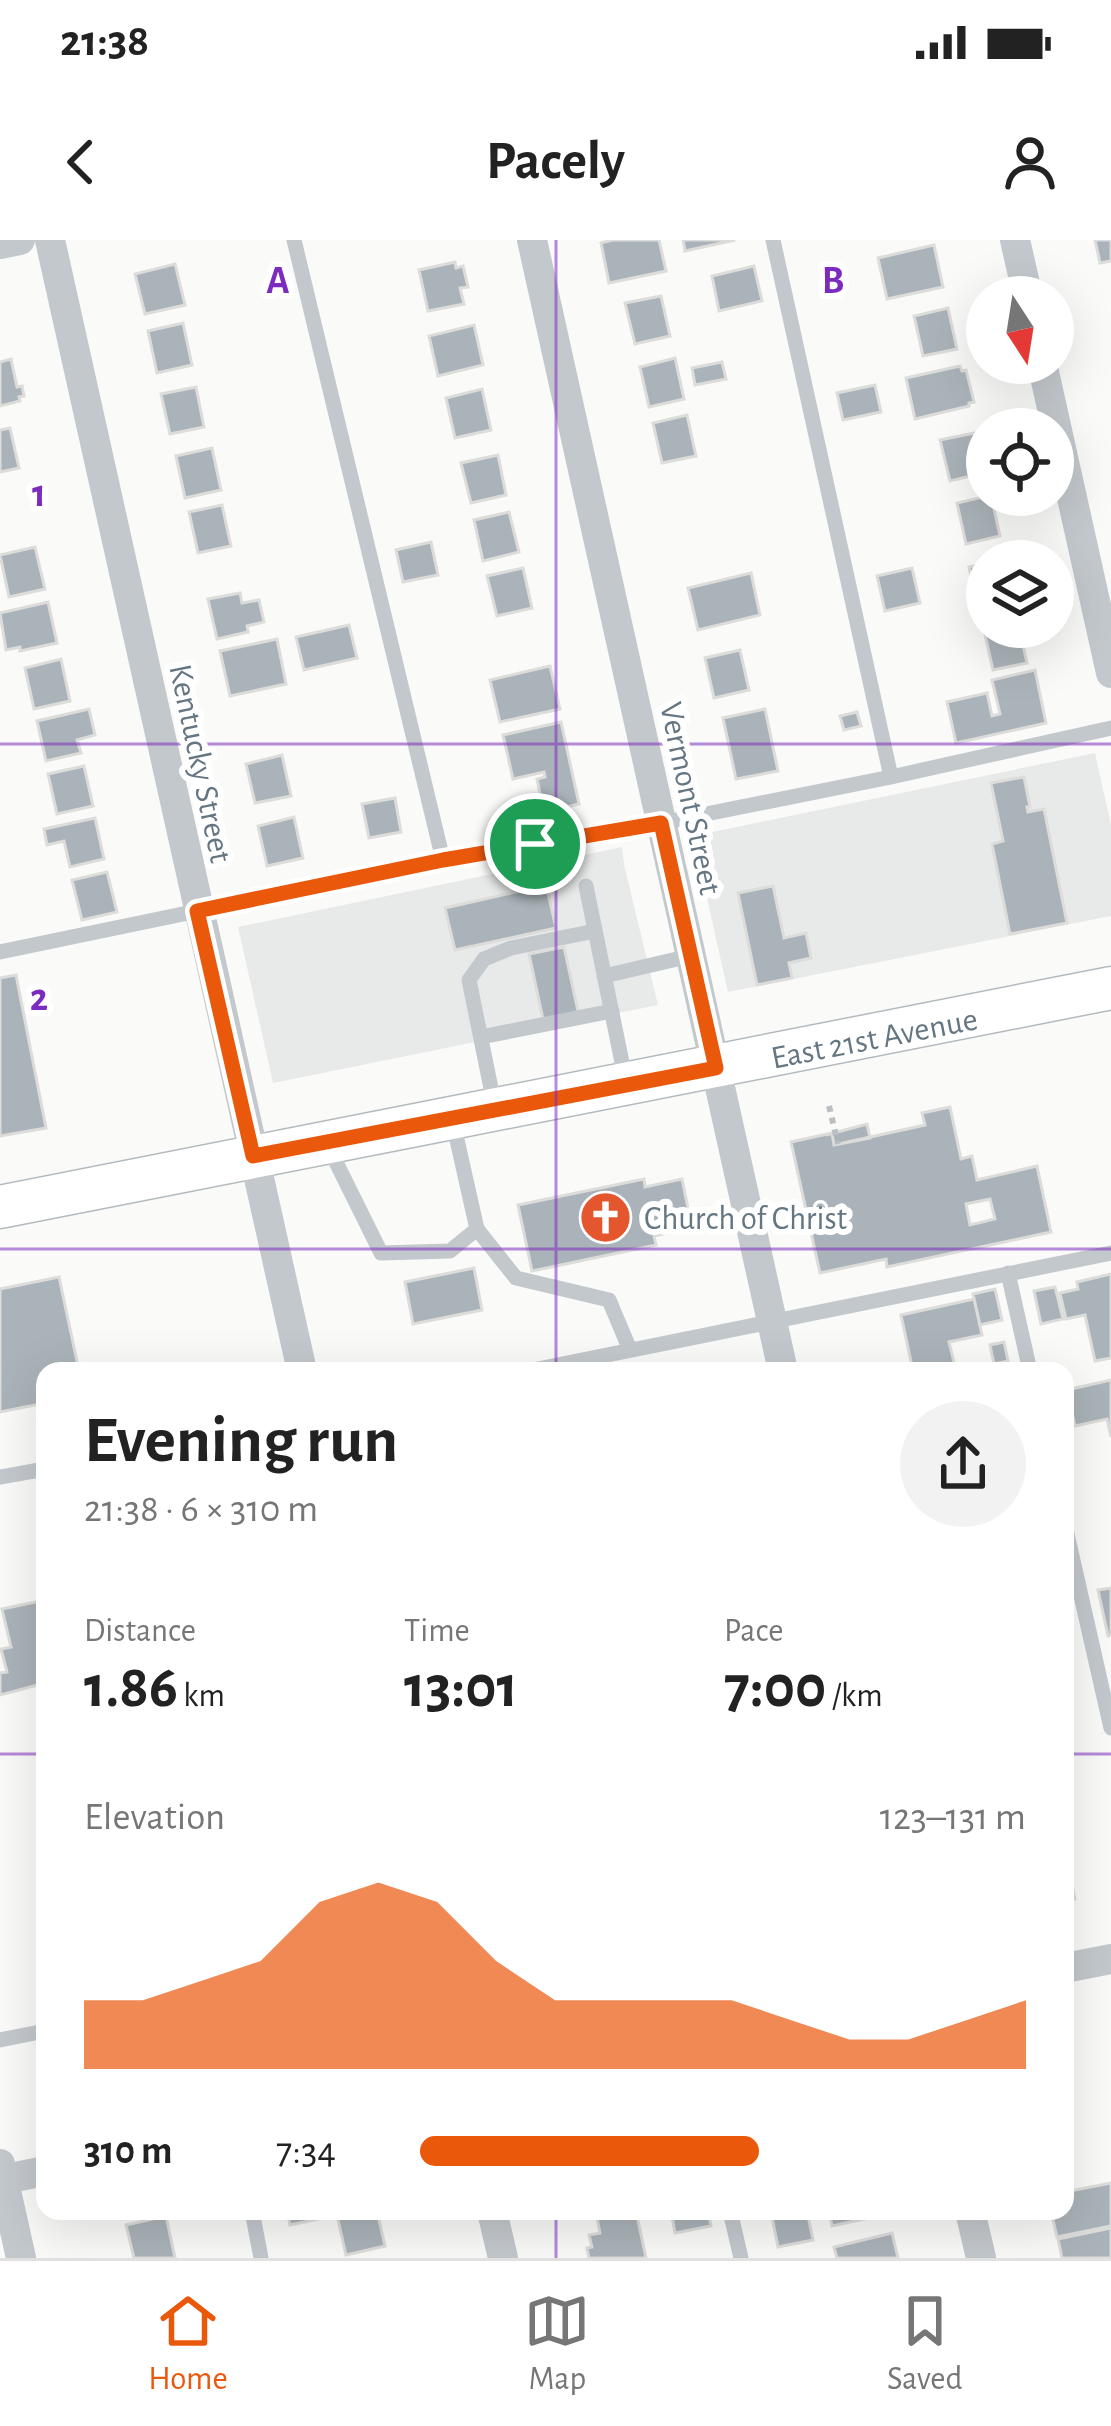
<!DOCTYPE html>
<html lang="en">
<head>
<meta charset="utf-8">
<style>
	:root { --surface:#fff; --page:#f2f2f2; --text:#222; --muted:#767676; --line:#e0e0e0; --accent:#ea580c }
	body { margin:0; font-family:"Alegreya Sans",sans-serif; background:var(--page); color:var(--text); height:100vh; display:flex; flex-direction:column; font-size:45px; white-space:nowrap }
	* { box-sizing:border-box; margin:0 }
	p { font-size:39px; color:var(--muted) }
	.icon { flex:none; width:66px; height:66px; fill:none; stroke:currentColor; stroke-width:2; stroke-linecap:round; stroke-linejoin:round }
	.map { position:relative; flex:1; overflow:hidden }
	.side { position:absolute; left:36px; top:1122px; width:1038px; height:858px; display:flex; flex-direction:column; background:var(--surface); border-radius:24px; box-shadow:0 12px 48px #0002 }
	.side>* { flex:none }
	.needle { width:78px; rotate:168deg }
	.buttons { position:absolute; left:966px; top:36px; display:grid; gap:24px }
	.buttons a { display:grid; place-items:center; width:108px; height:108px; border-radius:50%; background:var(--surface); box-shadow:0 12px 48px #0002; font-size:60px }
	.pin { position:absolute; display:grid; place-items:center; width:102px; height:102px; color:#fff; margin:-51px; border:6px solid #fff; border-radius:50%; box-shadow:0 3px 12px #0007 }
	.round { display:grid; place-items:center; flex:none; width:126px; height:126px; border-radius:63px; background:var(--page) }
	.head { display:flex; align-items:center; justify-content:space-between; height:204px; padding:0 48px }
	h1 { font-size:66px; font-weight:700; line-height:90px }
	.stats { display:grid; grid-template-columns:repeat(3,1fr); gap:18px; height:204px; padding:12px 48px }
	.stats div { display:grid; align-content:center }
	.stats b { font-size:60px; font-weight:700 }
	.stats small { font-size:33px; font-weight:400 }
	.stats p { font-size:33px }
	.chart { height:336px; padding:24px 48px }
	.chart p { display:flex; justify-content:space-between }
	.chart svg { width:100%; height:216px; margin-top:12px; fill:var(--accent); opacity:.7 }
	ul { padding:0 48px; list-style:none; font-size:39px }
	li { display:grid; grid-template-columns:192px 144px 1fr; align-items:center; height:90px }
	li i { height:30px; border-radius:15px; background:var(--accent) }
	.status { display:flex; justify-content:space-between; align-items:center; height:84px; padding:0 60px; background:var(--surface); direction:ltr }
	.status svg { height:33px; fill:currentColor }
	header { display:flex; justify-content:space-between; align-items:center; height:156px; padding:0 48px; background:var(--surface); font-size:54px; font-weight:700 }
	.dock { display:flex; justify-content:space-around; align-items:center; height:168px; border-top:3px solid var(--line); background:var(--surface); font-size:33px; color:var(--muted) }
	.dock a { display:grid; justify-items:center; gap:6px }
	.dock .current { color:var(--accent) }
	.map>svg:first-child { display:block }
	.built { fill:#e8e9e9 }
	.building { fill:#aab3b9; stroke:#dcdcda; stroke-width:3; fill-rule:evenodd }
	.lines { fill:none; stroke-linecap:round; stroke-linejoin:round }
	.secondary-casing { stroke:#b3babf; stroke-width:45 }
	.path { stroke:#bbbfc2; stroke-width:6; stroke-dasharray:6 6; stroke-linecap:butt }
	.lane { stroke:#c3c8cc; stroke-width:15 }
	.street { stroke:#c3c8cc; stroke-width:30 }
	.secondary { stroke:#fff; stroke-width:42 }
	.route-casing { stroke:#fff; stroke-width:24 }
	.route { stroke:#ea580c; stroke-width:15 }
	.grid { fill:none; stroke:#7b2cbf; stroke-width:3; stroke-opacity:0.55 }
	.labels { text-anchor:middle; stroke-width:12; stroke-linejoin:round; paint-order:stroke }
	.street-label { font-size:33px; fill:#657683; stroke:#fff }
	.poi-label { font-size:33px; fill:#657683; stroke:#fff; text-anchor:start }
	.grid-label { font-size:39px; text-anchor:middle; font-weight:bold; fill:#7b2cbf; stroke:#fff; stroke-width:12; stroke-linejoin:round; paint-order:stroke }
</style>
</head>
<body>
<div class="status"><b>21:38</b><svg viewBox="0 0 49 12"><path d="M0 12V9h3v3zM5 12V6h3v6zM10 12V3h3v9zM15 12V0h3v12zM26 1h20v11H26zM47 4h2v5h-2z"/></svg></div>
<header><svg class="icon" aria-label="back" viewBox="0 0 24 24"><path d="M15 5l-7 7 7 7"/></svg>Pacely<svg class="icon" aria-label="person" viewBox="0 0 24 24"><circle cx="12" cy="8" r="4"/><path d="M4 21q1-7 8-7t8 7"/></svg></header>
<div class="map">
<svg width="1111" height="2018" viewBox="0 0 1111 2018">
	<rect width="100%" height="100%" fill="#fafaf8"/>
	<!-- built -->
	<path class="built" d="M1095 513 1111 585V676L728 752 693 596Z
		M622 607 624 625 658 765 273 843 238 687Z"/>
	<!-- building -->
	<path class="building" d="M612 0H659L666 31 609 43 601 3Z
		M683 0H735L685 11Z
		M1095 0H1111V21L1100 23Z
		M934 5 943 47 887 59 878 18Z
		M455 22 456 28 463 26 468 47 460 48 464 64 428 71 419 30Z
		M175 24 185 65 145 74 135 34Z
		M754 26 762 61 719 71 712 36Z
		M661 56 670 96 635 104 625 63Z
		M948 68 957 109 923 116 914 76Z
		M183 83 192 125 157 133 148 91Z
		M474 85 483 125 438 136 429 96Z
		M675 118 684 159 649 167 640 127Z
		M11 119 17 147 22 146 24 156 19 157 20 161 0 166V122Z
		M722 122 726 139 695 145 692 128Z
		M960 126 962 131 966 130 974 162 969 163V166L915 179 906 138Z
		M875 145 881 172 843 180 837 153Z
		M196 147 204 187 170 194 161 154Z
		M482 149 491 190 455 198 446 158Z
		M687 175 696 216 662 223 653 183Z
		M10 188 19 228 0 232V190Z
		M974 193 983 233 950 241 940 200Z
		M212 208 221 250 185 258 176 216Z
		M498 215 506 255 471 263 461 223Z
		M991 255 1000 296 966 304 957 263Z
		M222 265 231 306 198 313 189 272Z
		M509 272 519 312 483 321 474 280Z
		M431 302 438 335 403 342 396 310Z
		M35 307 45 349 9 357 0 315Z
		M987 323V365L978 367 969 327Z
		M523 328 532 368 497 376 487 336Z
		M912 328 920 363 885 371 877 336Z
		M751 333 760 375 698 390 688 348Z
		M240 353 242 363 259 360 264 382 247 386 248 392 217 399 208 359Z
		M48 362 57 403 20 411V407L6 410 0 373Z
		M349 385 357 418 304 430 296 397Z
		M996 387H1019L1027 423 993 430 984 390Z
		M277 399 286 444 230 456 220 411Z
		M740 410 749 450 714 458 705 418Z
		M61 419 70 461 34 469 25 428Z
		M550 426 560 469 500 482 490 440Z
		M1035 430 1046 483 956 503 947 462 987 453 992 476 1000 474 992 440Z
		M89 469 95 495 77 500 81 513 46 521 37 481Z
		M765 469 778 531 736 539 723 478Z
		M857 472 861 486 844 490 840 476Z
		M561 482 579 564 544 572 537 539 545 537 544 532 513 539 503 495Z
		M282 515 291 556 255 563 246 524Z
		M84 526 93 566 57 574 48 534Z
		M1024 537 1030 567H1027L1028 572 1044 569 1067 683 1010 694 992 604 1003 601 991 543Z
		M395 558 401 592 369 598 362 564Z
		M294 577 303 618 267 626 258 586Z
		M95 578 104 619 70 627 64 601 47 605 44 589Z
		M107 632 117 672 82 680 72 640Z
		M546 645 556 688 455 710 445 668Z
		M773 646 784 698 806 693 811 718 789 723 792 738 757 745 738 653Z
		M564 707 579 776 544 784 529 714Z
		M16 735 46 888 0 896V738Z
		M950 867 961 919 972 916 977 940 1037 926 1051 992 887 1027 886 1019 820 1033 791 902 832 893 834 905 925 885 922 873ZM990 959 995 979 970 985 966 964Z
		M867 884 870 898 834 905 832 893 826 895Z
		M644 939 645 947 682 939 692 988 654 996 656 1005 532 1031 518 965Z
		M474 1028 482 1070 413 1084 405 1042Z
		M1111 1034V1118L1095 1121 1085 1075 1066 1079 1060 1053 1078 1049 1077 1042Z
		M59 1037 79 1131H45V1163L0 1172V1049Z
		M1055 1047 1063 1079 1041 1084 1034 1051Z
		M995 1049 1002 1080 980 1085 973 1054Z
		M974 1059 982 1095 949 1102 956 1131H913L901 1075Z
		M1004 1102 1008 1121 994 1124 990 1105Z
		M1111 1140V1197L1107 1179 1075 1186 1067 1150Z
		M1111 1348V1395L1108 1396 1098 1350Z
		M40 1361 45 1381V1443L0 1455V1433L7 1432 1 1409 11 1407 2 1369Z
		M1065 1613 1075 1659 1065 1661Z
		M1111 1943V1986L1057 1997 1051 1971H1065V1952Z
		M287 1971H328V1977L290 1985Z
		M336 1971H377L385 2006 346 2015Z
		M627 1971H636L646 2018H589L587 2008 592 2007 589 1995 600 1993 597 1978Z
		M671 1971H708L711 1986 675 1993Z
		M800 1971H807L813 2000 778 2007 772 1977Z
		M829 1971H887V1974L832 1986Z
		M166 1976 175 2018H134L126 1985Z
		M1111 1988V2018H1062L1058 1999Z
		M892 1993 898 2018H837L834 2007Z"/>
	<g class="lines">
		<defs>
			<path id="secondary" d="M0 967C370 892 741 824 1111 748"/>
		</defs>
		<!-- secondary casing -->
		<use href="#secondary" class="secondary-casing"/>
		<!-- path -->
		<path class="path" d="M829 866 838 904"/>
		<!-- lane -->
		<path class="lane" d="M294 0 443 620
			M773 0 891 537
			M586 646 626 842
			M0 712 443 620 661 583 891 537 1111 488
			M604 736 690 716
			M481 797 612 771
			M495 868 469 740 484 719 511 708 595 691
			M329 908 381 1013 450 1011 477 989 453 882
			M477 989 516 1038 609 1060 630 1110
			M1008 1033 1030 1131
			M528 1131 1111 1013
			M0 1237 45 1229
			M1065 1285 1111 1488
			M0 1800 45 1791
			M252 1971 261 2018
			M730 1971 741 2018"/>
		<!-- street -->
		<path class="street" d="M50 0 302 1131
			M532 0 783 1131
			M1015 0 1028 57
			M0 4 20 0
			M1042 123 1111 433
			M1065 1728 1111 1719
			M0 1924 21 2018
			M0 1940 45 1931
			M492 1971 503 2018
			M970 1971 981 2018"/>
		<!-- secondary -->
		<use href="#secondary" class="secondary"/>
	</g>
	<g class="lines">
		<defs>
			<path id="route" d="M661 583 716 828 253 916 197 671 443 620Z"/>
		</defs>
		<!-- route casing -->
		<use href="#route" class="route-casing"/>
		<!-- route -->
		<use href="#route" class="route"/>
	</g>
	<!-- grid -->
	<path class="grid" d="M556 0V1131M0 504H1111M0 1009H1111M0 1514H45M1065 1514H1111M556 1971V2018"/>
	<!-- icons -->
	<defs>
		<symbol id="church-disc" viewBox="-11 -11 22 22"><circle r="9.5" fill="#e4572e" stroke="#fff"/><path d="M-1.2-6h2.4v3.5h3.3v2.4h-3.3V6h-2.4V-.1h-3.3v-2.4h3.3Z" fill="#fff"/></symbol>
	</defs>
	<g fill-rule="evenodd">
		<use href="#church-disc" x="576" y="948" width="59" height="59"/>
	</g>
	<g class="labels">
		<!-- street labels -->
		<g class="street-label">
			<text transform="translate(202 523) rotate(78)" y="12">Kentucky Street</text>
			<text transform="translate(692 558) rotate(78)" y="12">Vermont Street</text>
			<text transform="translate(874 797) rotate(-11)" y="12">East 21st Avenue</text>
		</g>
		<!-- poi labels -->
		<g class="poi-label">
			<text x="644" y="989">Church of Christ</text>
		</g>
	</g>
	<g class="grid-label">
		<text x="278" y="53">A</text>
		<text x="833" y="53">B</text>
		<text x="39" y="266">1</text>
		<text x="39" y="770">2</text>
	</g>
</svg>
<div class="buttons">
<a><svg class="needle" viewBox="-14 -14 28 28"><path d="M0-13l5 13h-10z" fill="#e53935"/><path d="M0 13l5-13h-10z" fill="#767676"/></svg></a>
<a><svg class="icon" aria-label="locate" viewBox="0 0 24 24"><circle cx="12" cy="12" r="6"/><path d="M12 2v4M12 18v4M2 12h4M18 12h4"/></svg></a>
<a><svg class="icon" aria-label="layers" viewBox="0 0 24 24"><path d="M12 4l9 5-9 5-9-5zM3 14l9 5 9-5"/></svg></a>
</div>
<div class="pin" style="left:535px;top:604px;background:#1e9e55"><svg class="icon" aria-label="arrive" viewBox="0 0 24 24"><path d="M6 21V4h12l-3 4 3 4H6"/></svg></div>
<section class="side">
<div class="head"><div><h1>Evening run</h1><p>21:38 · 6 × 310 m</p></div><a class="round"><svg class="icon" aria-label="share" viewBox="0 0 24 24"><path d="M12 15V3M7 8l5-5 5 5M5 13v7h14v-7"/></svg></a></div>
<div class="stats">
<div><p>Distance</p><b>1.86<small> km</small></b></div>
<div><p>Time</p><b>13:01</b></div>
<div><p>Pace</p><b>7:00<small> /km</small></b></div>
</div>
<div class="chart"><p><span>Elevation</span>123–131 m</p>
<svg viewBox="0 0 160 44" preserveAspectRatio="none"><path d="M0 44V30L10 30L20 26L30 22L40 10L50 6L60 10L70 22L80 30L90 30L100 30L110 30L120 34L130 38L140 38L150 34L160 30V44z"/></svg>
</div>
<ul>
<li><b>310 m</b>7:34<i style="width:56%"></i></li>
</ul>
</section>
</div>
<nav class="dock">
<a class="current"><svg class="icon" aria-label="home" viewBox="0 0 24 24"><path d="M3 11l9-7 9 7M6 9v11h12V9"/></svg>Home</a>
<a><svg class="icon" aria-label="map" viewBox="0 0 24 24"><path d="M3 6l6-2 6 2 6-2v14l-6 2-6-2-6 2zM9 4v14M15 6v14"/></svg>Map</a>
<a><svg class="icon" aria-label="saved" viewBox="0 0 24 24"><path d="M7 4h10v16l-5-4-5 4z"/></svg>Saved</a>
</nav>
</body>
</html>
